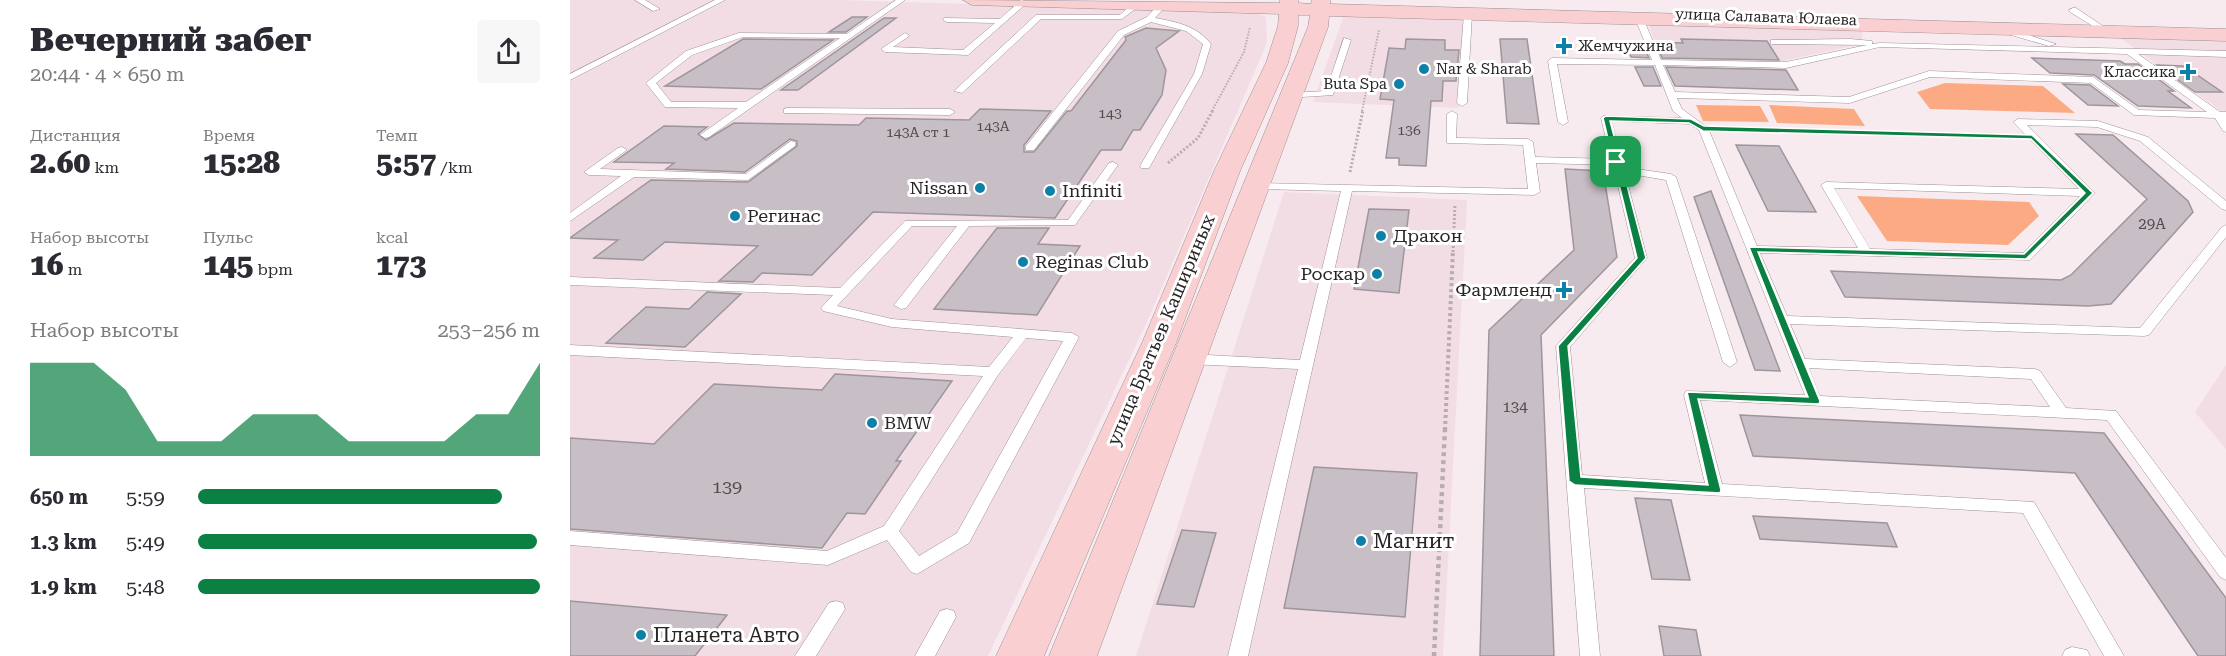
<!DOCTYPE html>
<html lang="ru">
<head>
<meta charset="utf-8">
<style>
	:root { --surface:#fff; --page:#f7f7f7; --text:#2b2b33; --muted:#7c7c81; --accent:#0b8043 }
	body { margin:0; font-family:"Roboto Serif",serif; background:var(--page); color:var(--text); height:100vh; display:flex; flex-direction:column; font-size:22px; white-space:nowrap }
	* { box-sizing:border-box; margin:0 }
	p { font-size:20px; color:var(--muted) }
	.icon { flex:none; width:33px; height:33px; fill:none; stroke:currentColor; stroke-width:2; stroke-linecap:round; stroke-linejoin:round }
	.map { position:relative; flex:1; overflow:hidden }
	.side { display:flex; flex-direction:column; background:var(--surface); width:570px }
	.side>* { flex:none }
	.pin { position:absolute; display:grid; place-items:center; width:51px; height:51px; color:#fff; margin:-26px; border-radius:12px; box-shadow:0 3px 9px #0006 }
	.round { display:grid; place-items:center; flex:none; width:63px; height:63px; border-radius:6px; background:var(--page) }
	.overview { display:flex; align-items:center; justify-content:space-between; height:102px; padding:0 30px }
	h1 { font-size:33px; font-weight:800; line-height:45px }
	.metrics { display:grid; grid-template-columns:repeat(3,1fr); gap:9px; height:102px; padding:6px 30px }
	.metrics div { display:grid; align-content:center }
	.metrics b { font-size:30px; font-weight:800 }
	.metrics small { font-size:16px; font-weight:400 }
	.metrics p { font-size:16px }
	.chart { height:168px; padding:12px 30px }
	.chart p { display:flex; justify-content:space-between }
	.chart svg { width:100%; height:108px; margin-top:6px; fill:var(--accent); opacity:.7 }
	ul { padding:0 30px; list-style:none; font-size:20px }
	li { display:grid; grid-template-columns:96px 72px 1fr; align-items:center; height:45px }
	li i { height:15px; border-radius:8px; background:var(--accent) }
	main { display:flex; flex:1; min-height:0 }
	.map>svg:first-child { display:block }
	.built { fill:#f2dde4 }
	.green { fill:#fcaa84 }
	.building { fill:#c8bec6; stroke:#9e959d; stroke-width:1.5 }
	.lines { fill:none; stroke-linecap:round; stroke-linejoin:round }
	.lane-casing { stroke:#9d9195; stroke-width:1 }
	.secondary-casing { stroke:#9d9195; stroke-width:1 }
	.path-far3 { stroke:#b7adb0; stroke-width:2; stroke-dasharray:1.5 1.5; stroke-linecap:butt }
	.path-far2 { stroke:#b7adb0; stroke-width:3; stroke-dasharray:2 2; stroke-linecap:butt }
	.path-far1 { stroke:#b7adb0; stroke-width:4; stroke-dasharray:3 3; stroke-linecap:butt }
	.path { stroke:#b7adb0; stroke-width:4.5; stroke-dasharray:4 4; stroke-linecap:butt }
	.lane { fill:#fff; fill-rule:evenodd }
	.secondary { fill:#f9cfd1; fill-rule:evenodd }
	.route { fill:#0b8043; stroke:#fff; stroke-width:1.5; fill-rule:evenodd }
	.poi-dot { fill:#0d80a7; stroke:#fff; stroke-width:2 }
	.labels { text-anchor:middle; stroke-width:6; stroke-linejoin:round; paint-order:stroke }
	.far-number-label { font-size:14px; fill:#514b4e }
	.far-street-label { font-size:15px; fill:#292526; stroke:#fff }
	.far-poi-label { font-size:15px; fill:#292526; stroke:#fff; text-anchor:start }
	.number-label { font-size:15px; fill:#514b4e }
	.poi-label { font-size:18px; fill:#292526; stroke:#fff; text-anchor:start }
	.street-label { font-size:18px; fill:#292526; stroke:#fff }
	.near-number-label { font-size:18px; fill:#514b4e }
	.near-poi-label { font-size:21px; fill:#292526; stroke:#fff; text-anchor:start }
</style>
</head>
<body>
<main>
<section class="side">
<div class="overview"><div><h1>Вечерний забег</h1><p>20:44 · 4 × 650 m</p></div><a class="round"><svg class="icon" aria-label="share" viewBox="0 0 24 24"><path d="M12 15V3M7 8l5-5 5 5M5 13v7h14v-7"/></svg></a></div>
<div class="metrics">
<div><p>Дистанция</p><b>2.60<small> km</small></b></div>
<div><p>Время</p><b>15:28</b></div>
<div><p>Темп</p><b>5:57<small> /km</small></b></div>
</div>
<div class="metrics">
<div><p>Набор высоты</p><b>16<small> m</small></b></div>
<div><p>Пульс</p><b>145<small> bpm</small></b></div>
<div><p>kcal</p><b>173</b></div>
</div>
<div class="chart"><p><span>Набор высоты</span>253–256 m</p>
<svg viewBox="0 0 160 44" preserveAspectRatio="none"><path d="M0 44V6L10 6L20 6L30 17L40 38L50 38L60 38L70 27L80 27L90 27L100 38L110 38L120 38L130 38L140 27L150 27L160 6V44z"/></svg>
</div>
<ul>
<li><b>650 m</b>5:59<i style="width:89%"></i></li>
<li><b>1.3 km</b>5:49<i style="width:99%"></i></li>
<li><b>1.9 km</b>5:48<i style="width:100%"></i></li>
</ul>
</section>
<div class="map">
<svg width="1656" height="656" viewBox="0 0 1656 656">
	<rect width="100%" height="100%" fill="#f8ebef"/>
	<!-- built -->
	<path class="built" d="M0 0H269L685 13 696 17 697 43 577 322 418 656H0Z
		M774 15 896 19 889 108 743 102Z
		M1078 24 1293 30 1292 44 1212 61H1093Z
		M1549 37 1656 41V111H1651Z
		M714 192 897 200 873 656H566Z
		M1656 365V449L1625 412Z"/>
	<!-- green -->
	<path class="green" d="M1375 83 1473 86 1505 113 1360 109 1347 92Z
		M1126 105 1190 106 1199 122 1133 121Z
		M1199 105 1284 109 1295 126 1207 123Z
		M1287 196 1459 202 1469 216 1438 245 1317 241Z"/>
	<!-- building -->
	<path class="building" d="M282 17H297L276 32H259Z
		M314 18H326L228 90H211Z
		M576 28 609 31 586 48 596 70 592 95 570 130H563L551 150H531L485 218 303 212 242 275 192 273 183 282 149 281 188 246 95 242 73 260 24 258 48 240 0 238 81 180 178 182 227 146V141L220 139 175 172 96 169 104 163 44 162 94 126 137 127 128 134 136 140 164 123 289 125 296 118 399 120 410 109 481 111 454 145V152H464L497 111H501L556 40 555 37Z
		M173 39 263 40 191 89 95 86Z
		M836 39 875 40V50H889L886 81H873L872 101H861L856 166 829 165V158H816L824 100 810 99 819 48 835 49Z
		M930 39H957L969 124 937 123Z
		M1111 39 1197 41 1209 60 1092 58 1086 42 1113 43Z
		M1054 42H1072L1079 58 1061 57Z
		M1462 58 1550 61 1555 64H1568L1604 91H1598L1621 108 1568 106 1524 75 1480 73Z
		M1587 65 1614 66 1652 92H1625Z
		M1065 67H1083L1091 86H1074Z
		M1096 67 1216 70 1228 90 1105 86Z
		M1493 84 1520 85 1548 106 1518 105Z
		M1506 134 1543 135 1618 201 1623 212 1541 304 1518 306 1275 297 1261 271 1491 280 1501 275 1577 199Z
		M1166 145 1209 146 1246 212 1198 211Z
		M995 169 1033 171 1047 257 971 335 984 656H910L919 330 1004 250Z
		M1141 191 1199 342 1210 371 1185 370 1124 197Z
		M799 209 839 210 829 293 784 289Z
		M427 228H479L468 244 510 246 467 315 364 309Z
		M137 292 171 294 115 347 36 343 76 307 119 309Z
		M265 374 382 381 326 461H331L295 514 277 513 252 548 0 529V438L84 444 144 384 252 390Z
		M1170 415 1534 433 1656 598V656H1628L1505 473 1183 456Z
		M744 467 847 473 835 617 714 608Z
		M1065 498 1101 500 1120 580 1082 579Z
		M1183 516 1317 523 1327 547 1190 539Z
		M612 530 646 533 624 607 587 604Z
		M0 601 157 615 125 656H0Z
		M1089 626 1126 630 1131 656H1094Z"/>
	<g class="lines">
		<defs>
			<path id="lane" d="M65 0H75L90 9 83 11Z
				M145 0H155L0 80V74Z
				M326 0H335L139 137 135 138 130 135 168 108 95 107 76 83 116 51 169 33 277 34ZM173 37 270 38 176 102H101L86 83 122 55Z
				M451 0 458 2 398 55 315 52 311 49 335 33 339 35 338 37 323 47 393 50 425 23 377 22 373 20 374 18 430 19Z
				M563 3 570 5 552 19H471L392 93 384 91 466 15H550Z
				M589 4 596 6 585 18C607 22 627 26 641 44L632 74 579 168H571L570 166 624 74 633 44 616 31 581 22 554 35 464 150H456V146L548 31 577 17Z
				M1503 8H1506L1533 26 1526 28 1500 12 1499 10Z
				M898 12 902 14 897 103 892 106 887 103 894 14Z
				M1069 16 1073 18 1091 60 1216 62 1297 45 1201 44V40H1204L1280 39 1302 41V44L1310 43 1656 51V57L1568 54 1650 112H1656V132L1653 131 1645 118 1564 115 1521 83 1360 77 1280 103 1107 98 1112 109 1138 128 1187 246 1288 248 1251 185 1256 182 1509 189 1445 124 1443 122 1448 119 1528 121 1578 137 1656 201V210L1652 209 1570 141 1527 127 1457 125 1525 193 1460 260 1190 253 1217 316 1570 328 1652 227 1656 225V237L1579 335 1574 336 1220 324 1235 359 1465 369 1470 371 1496 408 1546 411 1656 558V580L1650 577 1537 420 1130 400 1152 484 1464 502 1554 656H1534L1453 513 1014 488 1030 656H1010L986 346 1065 258 1043 165 966 163 970 192 964 195 782 191 678 656H658L728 369 619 364 612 359 619 354 730 360 771 191 686 189 681 186 686 183 958 189 953 145 877 143V114L882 111 887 114 886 138 958 139 963 142 965 157 1041 159 1031 118 1033 116 1112 118 1103 111 1085 65 987 64 998 122 993 125 988 122 978 61 982 58 1082 60 1065 18ZM1310 47 1557 54 1637 112 1569 110 1523 77 1359 71 1279 97 1105 92 1093 65 1216 68ZM1042 121 1120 124 1129 130 1235 395 1116 391 1114 395 1135 483 1012 475 1000 347 1077 258 1055 173 1096 180 1153 362 1160 367 1167 362 1106 177 1101 174 1053 167ZM1264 188 1510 196 1453 253 1300 249ZM1239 368 1461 379 1480 407 1250 396Z
				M1434 29H1440L1486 44 1479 46 1434 33Z
				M774 38 781 40 763 95 717 98 715 96 720 93 756 91Z
				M217 108 380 109 385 112 380 115 214 113V109Z
				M221 141 225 142V146L178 180 64 177 0 221V213L51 176 19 175 14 172 48 148 52 147 57 150 30 169 176 174Z
				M543 162 548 165 505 225 399 226 336 308 331 309 324 305 387 226H342L267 306 322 319 502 333 509 337 399 543 347 574 341 572 317 540 258 565 0 545V531L257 551 314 526 413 376 0 355V345L419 367 443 337 322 327 253 311 251 308 263 295 0 285V277L270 288 335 221 498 220 539 163ZM456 338 493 341 387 533 349 556 329 531 428 375Z
				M266 601 273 603 275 609 246 656H225L259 603Z
				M377 609 384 611 386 617 365 656H345L370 611Z
				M1502 647 1517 650 1520 656H1492L1495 650Z"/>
			<path id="secondary" d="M393 0 710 3V0H728V3L741 4 742 0H760V4L1656 29V41L759 16 758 27 527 656H479L738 27 740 15H728V26L718 63 670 171 606 343 474 656H426L572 343 644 171 696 63 708 26 709 14 402 5Z"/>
		</defs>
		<!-- lane casing -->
		<use href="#lane" class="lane-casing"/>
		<!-- secondary casing -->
		<use href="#secondary" class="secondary-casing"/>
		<!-- path-far3 -->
		<path class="path-far3" d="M642 111 674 52 680 27
			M792 111 809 30"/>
		<!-- path-far2 -->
		<path class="path-far2" d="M1151 129 1438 136
			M598 163 628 138 643 110
			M780 172 793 110
			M883 252 885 204"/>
		<!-- path-far1 -->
		<path class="path-far1" d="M875 430 883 250"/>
		<!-- path -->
		<path class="path" d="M864 656 875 428"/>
		<!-- lane -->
		<use href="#lane" class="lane"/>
		<!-- secondary -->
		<use href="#secondary" class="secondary"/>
	</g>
	<!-- route -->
	<path class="route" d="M1036 116 1121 119 1134 126 1462 135 1523 193 1456 259 1188 252 1250 401 1249 404 1128 399 1151 490 1150 493 1005 485 999 481 988 346 1067 258 1033 118ZM1040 121 1119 123 1133 131 1461 139 1515 193 1454 254 1179 247 1238 397 1117 392 1138 485 1011 477 998 346 1076 258Z"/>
	<!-- markers -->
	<g class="poi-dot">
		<path d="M991 37h6v6h6v6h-6v6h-6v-6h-6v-6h6z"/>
		<circle cx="854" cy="69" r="6"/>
		<path d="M1615 63h6v6h6v6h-6v6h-6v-6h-6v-6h6z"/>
		<circle cx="829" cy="84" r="6"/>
		<circle cx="410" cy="188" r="6"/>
		<circle cx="480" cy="191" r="6"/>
		<circle cx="165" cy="216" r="6"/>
		<circle cx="811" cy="236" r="6"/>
		<circle cx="453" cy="262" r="6"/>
		<circle cx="807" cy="274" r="6"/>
		<path d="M991 281h6v6h6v6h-6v6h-6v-6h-6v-6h6z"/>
		<circle cx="302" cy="423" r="6"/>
		<circle cx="791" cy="541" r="6"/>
		<circle cx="71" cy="635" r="6"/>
	</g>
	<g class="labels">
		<!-- far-number labels -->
		<g class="far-number-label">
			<text x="540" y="118">143</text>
			<text x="423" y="131">143А</text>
			<text x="839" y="135">136</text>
			<text x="348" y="137">143А ст 1</text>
		</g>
		<!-- far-street labels -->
		<g class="far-street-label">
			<text transform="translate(1196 17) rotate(2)" y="5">улица Салавата Юлаева</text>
		</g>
		<!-- far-poi labels -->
		<g class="far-poi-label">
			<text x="1008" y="51">Жемчужина</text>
			<text x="866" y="74">Nar &amp; Sharab</text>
			<text x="1606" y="77" text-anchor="end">Классика</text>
			<text x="817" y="89" text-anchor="end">Buta Spa</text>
		</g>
		<!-- number labels -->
		<g class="number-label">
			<text x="1582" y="229">29А</text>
			<text x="945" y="412">134</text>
		</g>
		<!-- poi labels -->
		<g class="poi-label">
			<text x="398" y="194" text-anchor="end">Nissan</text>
			<text x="492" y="197">Infiniti</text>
			<text x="177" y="222">Регинас</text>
			<text x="823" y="242">Дракон</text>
			<text x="465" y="268">Reginas Club</text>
			<text x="795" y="280" text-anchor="end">Роскар</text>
			<text x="982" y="296" text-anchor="end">Фармленд</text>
			<text x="314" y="429">BMW</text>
		</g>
		<!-- street labels -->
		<g class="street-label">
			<text transform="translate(591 330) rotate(-67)" y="6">улица Братьев Кашириных</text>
		</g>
		<!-- near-number labels -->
		<g class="near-number-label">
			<text x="157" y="493">139</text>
		</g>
		<!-- near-poi labels -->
		<g class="near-poi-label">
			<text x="803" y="548">Магнит</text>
			<text x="83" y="642">Планета Авто</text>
		</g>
	</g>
</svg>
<div class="pin" style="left:1046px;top:162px;background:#1e9e55"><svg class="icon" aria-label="arrive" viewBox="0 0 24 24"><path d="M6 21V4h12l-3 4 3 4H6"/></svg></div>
</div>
</main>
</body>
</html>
